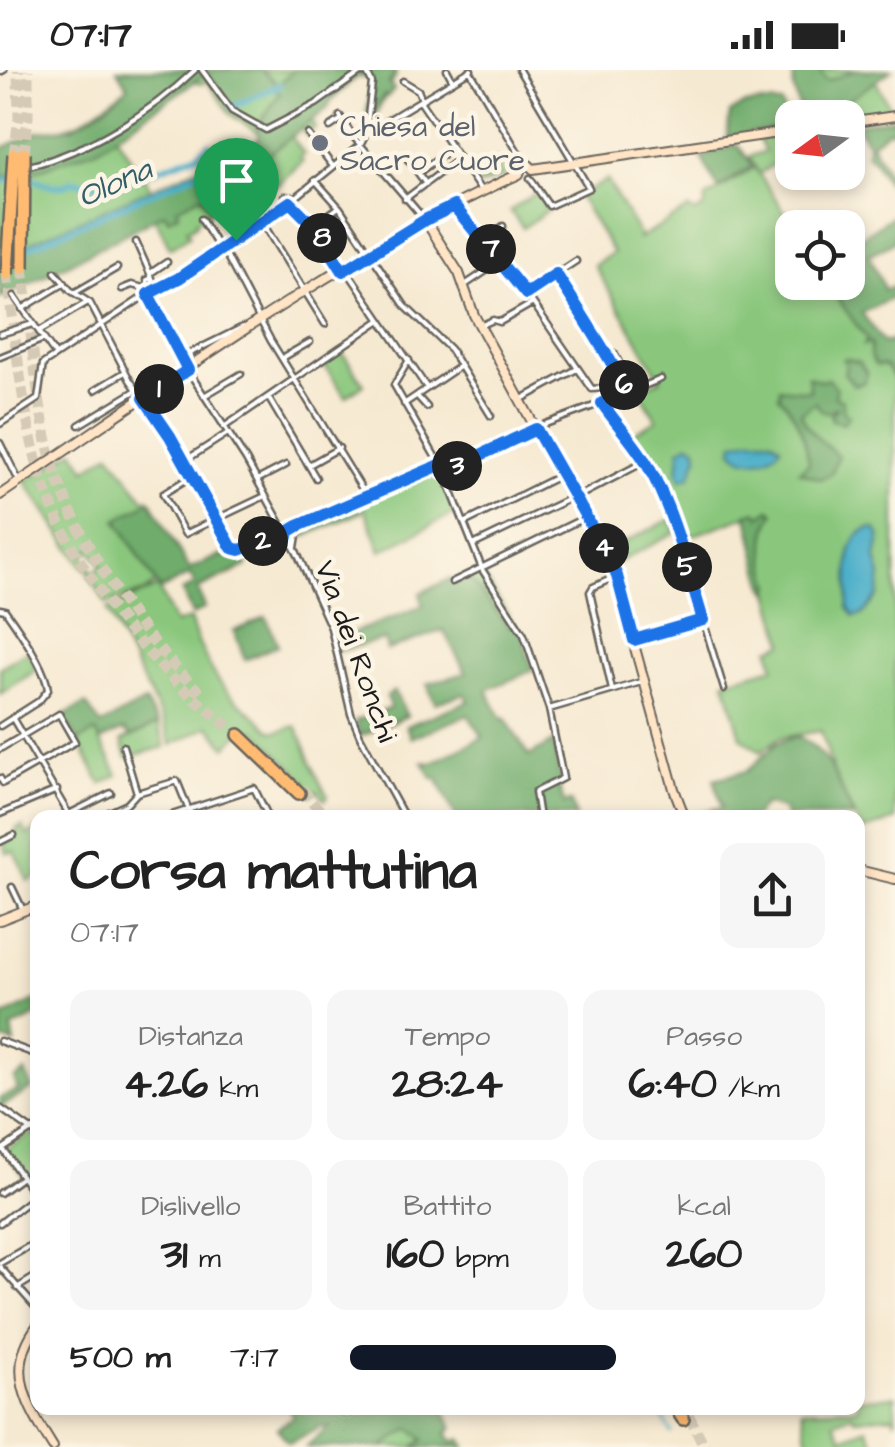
<!DOCTYPE html>
<html lang="it">
<head>
<meta charset="utf-8">
<style>
	:root { --surface:#fff; --page:#f6f6f6; --text:#222; --muted:#767676; --accent:#111827 }
	body { margin:0; font-family:"Architects Daughter",sans-serif; background:var(--page); color:var(--text); height:100vh; display:flex; flex-direction:column; font-size:38px; white-space:nowrap }
	* { box-sizing:border-box; margin:0 }
	p { font-size:32px; color:var(--muted) }
	.icon { flex:none; width:55px; height:55px; fill:none; stroke:currentColor; stroke-width:2; stroke-linecap:round; stroke-linejoin:round }
	.map { position:relative; flex:1; overflow:hidden }
	.drawer { position:absolute; left:30px; top:740px; width:835px; height:605px; display:flex; flex-direction:column; background:var(--surface); border-radius:20px; box-shadow:0 5px 15px #0003 }
	.drawer>* { flex:none }
	.needle { width:65px; rotate:255deg }
	.controls { position:absolute; left:775px; top:30px; display:grid; gap:20px }
	.controls a { display:grid; place-items:center; width:90px; height:90px; border-radius:20px; background:var(--surface); box-shadow:0 5px 15px #0003; font-size:50px }
	.pin { position:absolute; display:grid; place-items:center; width:85px; height:85px; color:#fff; margin:-102px -42px; border-radius:50% 50% 50% 0; rotate:-45deg; box-shadow:0 0 10px #0007 }
	.pin .icon { rotate:45deg }
	.km { position:absolute; width:50px; height:50px; margin:-25px; border-radius:50%; background:#222; color:#fff; font-size:28px; line-height:50px; text-align:center }
	.round { display:grid; place-items:center; flex:none; width:105px; height:105px; border-radius:20px; background:var(--page) }
	.headline { display:flex; align-items:center; justify-content:space-between; height:170px; padding:0 40px }
	h1 { font-size:55px; font-weight:800; line-height:75px }
	.stats { display:grid; grid-template-columns:repeat(3,1fr); gap:15px; height:170px; padding:10px 40px }
	.stats div { display:grid; align-content:center; border-radius:20px; background:var(--page); text-align:center }
	.stats b { font-size:42px; font-weight:800 }
	.stats small { font-size:28px; font-weight:400 }
	.stats p { font-size:28px }
	ul { padding:0 40px; list-style:none; font-size:32px }
	li { display:grid; grid-template-columns:160px 120px 1fr; align-items:center; height:75px }
	li i { height:25px; border-radius:12px; background:var(--accent) }
	.status { display:flex; justify-content:space-between; align-items:center; height:70px; padding:0 50px; background:var(--surface); direction:ltr }
	.status svg { height:28px; fill:currentColor }
	.map>svg:first-child { display:block }
	.green { fill:#8ac77d; stroke:#53724c; stroke-width:2.5; fill-rule:evenodd }
	.forest { fill:#6fac6c; stroke:#466444; stroke-width:2.5 }
	.water { fill:#4aaec9; stroke:#336572; stroke-width:2.5 }
	.lines { fill:none; stroke-linecap:round; stroke-linejoin:round }
	.stream { stroke:#4aaec9; stroke-width:2.5 }
	.river { stroke:#4aaec9; stroke-width:6 }
	.highway-tunnel { stroke:#d5cab6; stroke-width:11; stroke-dasharray:11 5.5; stroke-linecap:butt }
	.street-casing { stroke:#68645b; stroke-width:9 }
	.secondary-casing { stroke:#68645b; stroke-width:12 }
	.highway-casing { stroke:#68645b; stroke-width:16 }
	.street { stroke:#fff; stroke-width:4 }
	.secondary { stroke:#ffe4c6; stroke-width:8 }
	.highway { stroke:#ffbb71; stroke-width:11 }
	.highway-bridge-casing { stroke:#68645b; stroke-width:16; stroke-linecap:butt }
	.highway-bridge { stroke:#ffbb71; stroke-width:11 }
	.route-casing { stroke:#fff; stroke-width:20 }
	.route { stroke:#1a73e8; stroke-width:12 }
	.worship-dot { fill:#6b7280; stroke:#fcf5e5; stroke-width:4 }
	.labels { text-anchor:middle; stroke-width:9; stroke-linejoin:round; paint-order:stroke }
	.worship-label { font-size:30px; fill:#5b616d; stroke:#fcf5e5; text-anchor:start }
	.street-label { font-size:30px; fill:#1c1c1c; stroke:#fcf5e5 }
	.water-label { font-size:32px; font-style:italic; fill:#315e6a; stroke:#fcf5e5 }
</style>
</head>
<body>
<div class="status"><b>07:17</b><svg viewBox="0 0 49 12"><path d="M0 12V9h3v3zM5 12V6h3v6zM10 12V3h3v9zM15 12V0h3v12zM26 1h20v11H26zM47 4h2v5h-2z"/></svg></div>
<div class="map">
<svg width="895" height="1377" viewBox="0 0 895 1377">
	<rect width="100%" height="100%" fill="#fcf5e5"/>
	<filter id="ink" filterUnits="userSpaceOnUse"><feTurbulence type="fractalNoise" baseFrequency=".01" numOctaves="2"/><feDisplacementMap in="SourceGraphic" scale="20" xChannelSelector="R" yChannelSelector="G"/><feConvolveMatrix kernelMatrix="1 2 1 2 8 2 1 2 1" color-interpolation-filters="sRGB"/></filter>
	<filter id="wash" filterUnits="userSpaceOnUse"><feTurbulence type="fractalNoise" baseFrequency=".0048" numOctaves="4" result="noise"/><feDisplacementMap in="SourceGraphic" scale="40" xChannelSelector="R" yChannelSelector="G"/><feGaussianBlur stdDeviation="2.25" result="paint"/><feColorMatrix in="noise" values="0 0 0 0 0 0 0 0 0 0 0 0 0 0 0 0 0 1.4 0 .05"/><feComposite in="paint" operator="in"/></filter>
	<g filter="url(#wash)">
		<rect width="100%" height="100%" fill="#f6e9d1"/>
		<!-- green -->
		<path class="green" d="M171 0H395L396 6 371 54 366 50 371 9 357 6C340 21 328 36 310 49L316 57 306 65 299 57 290 65 304 84 300 87 303 91 277 115 270 108 246 123 235 109 216 122 223 134 196 151 197 154 187 160 190 165 170 178 154 146 0 228V80L78 53 126 20ZM206 11 231 44 261 65 243 85 225 97 214 91 151 119 143 105 138 107 133 92 115 63 191 12 201 14Z
			M806 0H884L874 7 893 43 850 49Z
			M789 63 791 73 781 76 786 86 759 104 795 157 792 158V212L829 213 838 230 895 300V750L862 761 835 707 821 661 779 668 761 682 741 667 725 611 774 597 770 579 784 573 749 445 681 470 666 423 629 365 657 350 639 320 661 310 594 195 613 183 579 127 607 110 640 166 637 170 689 139 695 143 705 137 706 128 754 98 759 103 749 87 765 81 758 68Z
			M497 90 505 106 480 115 473 104Z
			M536 123 548 140 523 158 510 141Z
			M341 281 364 314 346 327 323 294Z
			M74 380 86 399 110 383 145 430 149 428 151 431 117 451 156 513 144 522 106 534 87 501 90 497 94 502 102 496 90 479 84 484 89 495 83 497 25 411Z
			M436 399 455 443 381 481 362 432Z
			M671 449 675 463 616 493 609 480Z
			M481 501 514 555 510 558 468 507Z
			M158 517 175 554 190 549C196 571 212 605 227 621 240 635 257 646 270 660L276 662 296 656C308 679 313 705 328 726L325 730 317 721 312 725 307 720 306 711 256 662 245 659 226 677 209 656 171 675 164 653 107 540Z
			M27 581 38 599 0 624V598Z
			M158 654 165 677 127 687 122 671Z
			M96 662 118 705 101 714 78 671Z
			M23 756 27 765 37 760V807L28 811 15 782 7 783 3 773 17 766 16 759Z
			M33 1062 37 1067V1124L5 1080Z
			M895 1326V1350L892 1346 855 1349 852 1344 834 1352 842 1368 867 1358 876 1377H809L802 1340 858 1338V1329Z
			M410 1358 425 1370 414 1377H383Z"/>
		<!-- forest -->
		<path class="forest" d="M117 0H261L278 15 294 0H396L389 13 394 20 387 27 384 25 374 40 368 35 370 9 365 5C350 8 331 23 328 38L244 104 213 123 221 135 211 142 201 126 177 138 179 143 168 149 165 144 160 145C107 175 54 201 0 228V186L216 90 223 99 258 70 259 54 280 23 273 17 231 36 207 3 97 79 31 102 0 107V79L39 61 72 57 104 38 128 17Z
			M794 0H819L827 11 856 0H892L843 34 854 51 848 52V48L802 47 793 17Z
			M760 33 782 34 790 58 727 67 730 43 744 35Z
			M895 48V60L887 61 871 73 895 115V126L873 89 866 85 868 74 856 54Z
			M737 74 753 96 718 118 701 87Z
			M895 144V171L869 185 885 220 895 216V227L862 243 884 273 895 270V309L886 296 875 295 870 285 871 273 864 275 867 269C853 251 841 235 829 213L848 212V176Z
			M848 289 859 292 867 304 865 312 854 315 844 303 846 296 843 289Z
			M808 306 821 311 829 309 836 318 835 327 842 330 844 342 849 345 843 353 832 350 831 345 837 337 829 342 822 341 815 332 801 343C808 363 825 374 838 386L832 403 821 409 799 401 809 393C807 371 795 340 779 326L780 318 810 321Z
			M151 431 189 499 217 487 243 481 247 496 198 519 205 538 192 545 182 521 195 515 190 505 160 520 117 450Z
			M358 433 362 442 298 469 302 457Z
			M770 439 774 443C760 465 764 492 772 516L769 522C760 513 753 462 747 444L757 441 760 446Z
			M468 507 509 557 514 555 522 565 533 600 487 620 502 649 505 648 529 686 553 672 561 710 558 713 564 733 571 732 576 747 455 746 437 708H432L423 692 432 693 483 667 468 645 411 668 406 656 469 631 464 624 435 633 427 614 466 603 443 560 387 580 385 569 338 581 334 565 352 563 423 536 420 523 450 509 453 514Z
			M266 547 278 575 245 590 234 561Z
			M394 621 407 646 361 666 355 651 390 638 387 626Z
			M145 632 158 654 131 667 124 660 100 671 96 662 78 671 63 646 86 634 101 655Z
			M797 666C831 681 839 717 854 747H791L784 746 785 740 764 734 754 747H696L693 744 722 737 714 709 747 701 777 673Z
			M37 930V946L12 958 15 974 0 969 3 947Z
			M25 1002 33 1018 1 1037 0 1028 18 1020 14 1009Z
			M288 1338H442L453 1357 447 1364 454 1372 461 1369 466 1377H414L424 1370 410 1358 383 1377H306L329 1357H321L289 1373 277 1358 293 1347Z"/>
		<!-- water -->
		<path class="water" d="M750 369H772L781 376C769 392 746 396 733 380L734 373Z
			M690 373 697 377 698 386 690 407 681 409 678 403 680 379Z
			M871 458 876 459 880 467 876 488 881 506 878 526 863 544 854 546 848 538C851 513 840 466 871 458Z"/>
		<g class="lines">
			<!-- stream -->
			<path class="stream" d="M657 1338 672 1363"/>
			<!-- river -->
			<path class="river" d="M232 37 280 15
				M0 111C8 110 17 108 25 108 44 109 52 124 72 111L105 116 118 114 198 84 209 74
				M0 190 212 96 244 74"/>
		</g>
	</g>
	<g filter="url(#ink)">
		<g class="lines">
			<!-- highway-tunnel -->
			<path class="highway-tunnel" d="M24 83 28 48V0
				M14 84 19 48 18 0
				M23 198C32 261 35 326 51 388 72 466 143 571 203 625
				M7 204C15 267 21 331 37 393 59 474 116 551 175 611 194 630 218 647 239 665
				M302 719 326 748
				M689 1346 705 1377"/>
			<defs>
				<path id="street" d="M202 0 232 41 266 60 316 34 360 3H367L372 13 366 63
					M447 0 453 11
					M519 0 589 118 549 136 530 108
					M470 1 525 94
					M0 2 4 0
					M403 11 418 20 422 30
					M420 31 482 122
					M340 46 352 65 425 150
					M330 57 342 49
					M308 64 332 95
					M406 87 418 103
					M29 96C89 81 150 43 195 0
					M315 110 340 138 405 236 450 279 491 346
					M238 113 325 254
					M426 114 418 103 452 78
					M405 129 457 90
					M291 133 314 156 340 197
					M454 136 533 233 592 319 604 318 612 329 602 333 646 391 661 420 672 448 724 619
					M284 138 285 126 296 127
					M201 149 221 181
					M321 150 339 137
					M226 155 236 171
					M484 171 503 156
					M136 172 152 208
					M224 181 271 271 367 427
					M346 199 427 318
					M55 202 70 220 90 233 130 310 170 366 232 478 240 480 285 462
					M152 202 167 192
					M556 204C581 243 606 281 628 322
					M465 215 501 191
					M122 219 132 215 144 218
					M158 219 273 146 360 75 366 63 471 0
					M156 220 152 208 147 210 148 215 144 218 180 288 246 390 297 483 331 558 351 644 360 666 405 748
					M74 223 117 198
					M526 224 576 191
					M14 226 54 283
					M22 239 65 213
					M480 256 493 250 500 252 533 233
					M41 260 88 232
					M0 264 33 254
					M608 285 614 283 633 320
					M0 287 44 269
					M284 287 310 272
					M180 288 243 257
					M409 290 394 315 444 402 483 501 524 565 549 639 563 708 535 722 539 748
					M95 320 125 302
					M204 326 241 304
					M417 326 427 337
					M268 327 316 408
					M612 329 661 309
					M520 330 577 299
					M404 334 460 296
					M0 354 38 329 43 294 149 223
					M79 355 135 321
					M224 357 379 251
					M0 373 18 409
					M186 390 228 363
					M309 395 339 378
					M446 401 532 359 602 333
					M192 406 163 424 185 464 265 426
					M257 410 286 395
					M579 426 646 391
					M464 453 563 404
					M285 458 291 461 440 395
					M473 475 575 426
					M295 478 298 458
					M452 512 588 446
					M0 539 5 540C18 558 46 599 48 620L39 631 0 656
					M635 570 702 551
					M612 620 590 522 593 517 613 508
					M549 639 645 611
					M13 649 71 748
					M123 676 137 723
					M0 679 59 644 75 672 3 713 0 708
					M0 744 57 720
					M69 744 111 723
					M96 748 127 734 137 723 177 711 192 748
					M163 748 254 718 269 748
					M0 772 14 765
					M12 817 23 840
					M0 971 38 985
					M0 1038 38 1065
					M0 1081 33 1059
					M0 1123 22 1107
					M0 1153 35 1126 3 1079
					M0 1193 38 1171
					M0 1197 38 1240
					M17 1218 38 1205"/>
				<path id="secondary" d="M848 53 895 46
					M425 150 459 203 474 245 536 359 591 451 612 495 674 719 685 748
					M0 425C168 312 335 188 519 104L522 96 529 95 533 99 792 61
					M858 800 895 809
					M0 850 38 835
					M38 1255C4 1299 28 1337 53 1377"/>
				<path id="highway" d="M239 665 299 723
					M676 1338 683 1349"/>
			</defs>
			<!-- street casing -->
			<use href="#street" class="street-casing"/>
			<!-- secondary casing -->
			<use href="#secondary" class="secondary-casing"/>
			<!-- highway casing -->
			<use href="#highway" class="highway-casing"/>
			<!-- street -->
			<use href="#street" class="street"/>
			<!-- secondary -->
			<use href="#secondary" class="secondary"/>
			<!-- highway -->
			<use href="#highway" class="highway"/>
			<defs>
				<path id="highway-bridge" d="M23 198 24 83
					M7 204 14 84"/>
			</defs>
			<!-- highway-bridge casing -->
			<use href="#highway-bridge" class="highway-bridge-casing"/>
			<!-- highway-bridge -->
			<use href="#highway-bridge" class="highway-bridge"/>
		</g>
	</g>
	<g class="lines" filter="url(#ink)">
		<defs>
			<path id="route" d="M290 132 314 156 343 201 425 150 454 136 526 224 556 204C581 243 606 281 628 322L602 333C616 354 635 373 648 396 675 444 687 498 703 550L634 570 617 506 606 482 536 359 444 402 440 395 298 456 288 462V467L286 462 240 480 232 478 170 366 144 328 188 300 148 224 179 208Z"/>
		</defs>
		<!-- route casing -->
		<use href="#route" class="route-casing"/>
		<!-- route -->
		<use href="#route" class="route"/>
	</g>
	<!-- markers -->
	<circle class="worship-dot" cx="320" cy="73" r="10"/>
	<g class="labels">
		<!-- worship labels -->
		<g class="worship-label">
			<text x="340" y="66">Chiesa del<tspan x="340" dy="34">Sacro Cuore</tspan></text>
		</g>
		<!-- street labels -->
		<g class="street-label">
			<text transform="translate(357 581) rotate(70)" y="10">Via dei Ronchi</text>
		</g>
		<!-- water labels -->
		<g class="water-label">
			<text transform="translate(114 112) rotate(-24)" y="11">Olona</text>
		</g>
	</g>
</svg>
<div class="controls">
<a><svg class="needle" viewBox="-14 -14 28 28"><path d="M0-13l5 13h-10z" fill="#e53935"/><path d="M0 13l5-13h-10z" fill="#767676"/></svg></a>
<a><svg class="icon" aria-label="locate" viewBox="0 0 24 24"><circle cx="12" cy="12" r="6"/><path d="M12 2v4M12 18v4M2 12h4M18 12h4"/></svg></a>
</div>
<div class="pin" style="left:236px;top:170px;background:#1e9e55"><svg class="icon" aria-label="arrive" viewBox="0 0 24 24"><path d="M6 21V4h12l-3 4 3 4H6"/></svg></div>
<b class="km" style="left:159px;top:319px">1</b>
<b class="km" style="left:263px;top:471px">2</b>
<b class="km" style="left:457px;top:396px">3</b>
<b class="km" style="left:604px;top:478px">4</b>
<b class="km" style="left:687px;top:497px">5</b>
<b class="km" style="left:624px;top:315px">6</b>
<b class="km" style="left:491px;top:179px">7</b>
<b class="km" style="left:322px;top:168px">8</b>
<section class="drawer">
<div class="headline"><div><h1>Corsa mattutina</h1><p>07:17</p></div><a class="round"><svg class="icon" aria-label="share" viewBox="0 0 24 24"><path d="M12 15V3M7 8l5-5 5 5M5 13v7h14v-7"/></svg></a></div>
<div class="stats">
<div><p>Distanza</p><b>4.26<small> km</small></b></div>
<div><p>Tempo</p><b>28:24</b></div>
<div><p>Passo</p><b>6:40<small> /km</small></b></div>
</div>
<div class="stats">
<div><p>Dislivello</p><b>31<small> m</small></b></div>
<div><p>Battito</p><b>160<small> bpm</small></b></div>
<div><p>kcal</p><b>260</b></div>
</div>
<ul>
<li><b>500 m</b>7:17<i style="width:56%"></i></li>
</ul>
</section>
</div>
</body>
</html>
